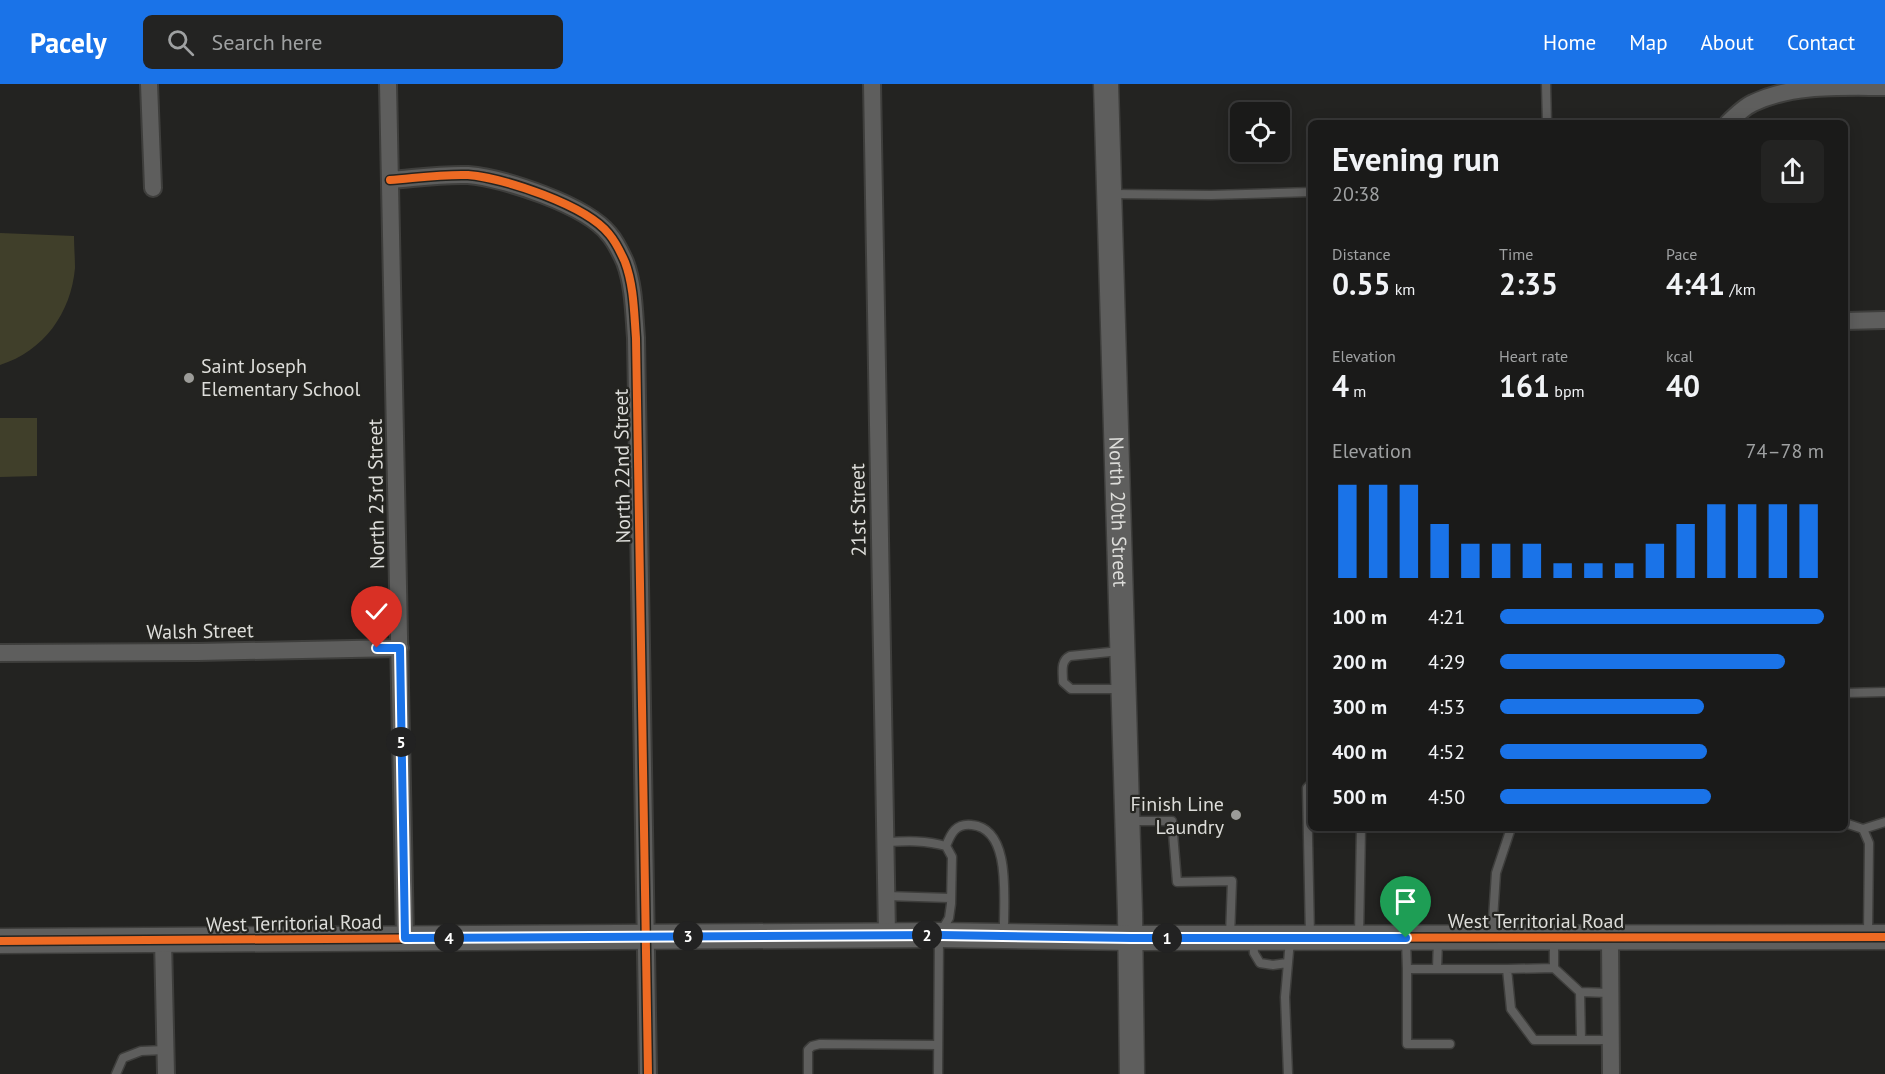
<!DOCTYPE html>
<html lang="en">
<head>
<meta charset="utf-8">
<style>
	:root { --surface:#1a1a19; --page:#232322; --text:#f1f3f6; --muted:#9fa1a2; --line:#383838; --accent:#1a73e8 }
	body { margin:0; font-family:"PT Sans",sans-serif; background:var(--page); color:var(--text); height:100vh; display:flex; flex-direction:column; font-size:22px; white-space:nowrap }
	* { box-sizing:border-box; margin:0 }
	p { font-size:20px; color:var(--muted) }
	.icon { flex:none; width:33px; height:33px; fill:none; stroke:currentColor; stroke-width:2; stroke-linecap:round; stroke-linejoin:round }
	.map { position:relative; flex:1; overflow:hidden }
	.details { position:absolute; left:1308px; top:36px; width:540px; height:711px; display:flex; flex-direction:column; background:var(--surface); border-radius:9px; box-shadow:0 3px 15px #0003,0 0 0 2px var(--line) }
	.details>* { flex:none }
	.tools { position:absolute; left:1230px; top:18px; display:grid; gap:12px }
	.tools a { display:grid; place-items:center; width:60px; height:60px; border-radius:9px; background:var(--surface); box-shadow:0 3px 15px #0003,0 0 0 2px var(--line); font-size:30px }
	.pin { position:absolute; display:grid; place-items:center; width:51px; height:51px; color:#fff; margin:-62px -26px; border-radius:50% 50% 50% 0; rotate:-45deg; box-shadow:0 0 6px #0007 }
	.pin .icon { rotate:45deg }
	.km { position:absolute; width:30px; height:30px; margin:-15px; border-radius:50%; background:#222; color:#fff; font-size:16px; line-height:30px; text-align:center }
	.round { display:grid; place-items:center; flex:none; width:63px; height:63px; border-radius:9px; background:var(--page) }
	.headline { display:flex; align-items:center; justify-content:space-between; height:102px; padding:0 24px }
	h1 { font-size:33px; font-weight:700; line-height:45px }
	.stats { display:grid; grid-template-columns:repeat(3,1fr); gap:9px; height:102px; padding:6px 24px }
	.stats div { display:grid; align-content:center }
	.stats b { font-size:30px; font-weight:700 }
	.stats small { font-size:16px; font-weight:400 }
	.stats p { font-size:16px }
	.chart { height:168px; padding:12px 24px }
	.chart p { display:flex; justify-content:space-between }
	.chart svg { width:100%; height:108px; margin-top:6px; stroke:var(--accent); stroke-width:6 }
	ul { padding:0 24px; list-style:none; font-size:20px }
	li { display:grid; grid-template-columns:96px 72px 1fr; align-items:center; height:45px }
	li i { height:15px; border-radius:8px; background:var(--accent) }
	header { display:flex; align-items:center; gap:36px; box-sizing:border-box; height:84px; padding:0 30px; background:var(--accent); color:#fff }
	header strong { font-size:28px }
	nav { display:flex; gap:33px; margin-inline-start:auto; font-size:21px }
	.search { width:420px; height:54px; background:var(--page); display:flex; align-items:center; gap:15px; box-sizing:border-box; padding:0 21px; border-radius:9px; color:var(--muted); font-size:22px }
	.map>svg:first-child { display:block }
	.green { fill:#403f2a }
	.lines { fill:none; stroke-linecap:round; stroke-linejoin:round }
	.lane-casing { stroke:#3e3e3c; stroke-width:11 }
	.street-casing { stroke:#3e3e3c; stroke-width:20 }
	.secondary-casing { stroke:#3e3e3c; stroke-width:27 }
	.lane { stroke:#5e5e5d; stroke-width:8 }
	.street { stroke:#5e5e5d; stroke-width:16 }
	.secondary { stroke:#5e5e5d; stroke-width:24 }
	.cycleway-casing { stroke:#242420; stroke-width:11 }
	.cycleway { stroke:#ed6a23; stroke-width:8 }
	.route-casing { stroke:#fff; stroke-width:12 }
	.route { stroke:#1a73e8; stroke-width:8 }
	.poi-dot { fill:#9c9c99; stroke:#242420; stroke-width:2 }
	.labels { text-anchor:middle; stroke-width:4.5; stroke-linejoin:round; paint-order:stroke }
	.poi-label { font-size:20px; fill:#ddddda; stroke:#242420; text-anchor:start }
	.street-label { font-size:20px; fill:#ddddda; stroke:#242420 }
</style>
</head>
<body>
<header>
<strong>Pacely</strong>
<div class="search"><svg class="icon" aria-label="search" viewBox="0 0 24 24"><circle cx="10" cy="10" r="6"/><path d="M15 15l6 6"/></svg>Search here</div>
<nav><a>Home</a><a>Map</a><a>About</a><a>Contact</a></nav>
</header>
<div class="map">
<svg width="1885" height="990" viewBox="0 0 1885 990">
	<rect width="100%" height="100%" fill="#232321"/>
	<!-- green -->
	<path class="green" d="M0 149 74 152C74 162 75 174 75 184 71 229 44 267 0 281Z
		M0 334H37V392L0 393Z"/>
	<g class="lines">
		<defs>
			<path id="lane" d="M1546 0 1547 39
				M1113 110 1211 111 1311 108
				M1120 567 1070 572C1060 577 1063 588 1063 598L1071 605H1120
				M1845 609 1885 608
				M1128 737H1172L1177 798 1232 797 1230 852
				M1845 739 1863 745 1869 759 1868 850
				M1863 745 1885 738
				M885 758C907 757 925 756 946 762L952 773 951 820 949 834 939 851 938 990
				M946 762C951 749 956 739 972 741 1013 745 1003 819 1004 849
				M886 812 950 814
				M1492 850 1496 789 1511 744
				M1359 852 1361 744
				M1310 853 1307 704 1311 700
				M1253 855 1254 869 1260 879 1273 881 1287 879
				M1554 855V884
				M1406 856 1407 885
				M1437 885 1438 856
				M1580 908 1610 909
				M1581 956 1580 908 1554 884 1507 885 1511 925 1534 956H1610
				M1450 960H1407V885H1507
				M116 990 123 974 141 967 165 966
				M808 990V966L812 962 820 960 938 961
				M1288 990 1285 913 1290 856"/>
			<path id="street" d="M149 0 153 104
				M388 0 405 854
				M872 0 887 851
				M1728 39C1735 32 1744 23 1753 19 1793 0 1841 3 1885 3
				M390 96C416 94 442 90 468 91 504 94 586 121 609 150 615 157 621 169 625 178 634 202 634 229 636 254L648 990
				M1845 237 1885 236
				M0 569 198 568 400 564
				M1610 854 1611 990
				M163 856 166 990"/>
			<g id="secondary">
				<path id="s1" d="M1106 0 1130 829 1132 990"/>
				<path d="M0 857 939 851 1131 854 1885 853"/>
			</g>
		</defs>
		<!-- lane casing -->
		<use href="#lane" class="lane-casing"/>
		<!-- street casing -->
		<use href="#street" class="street-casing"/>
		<!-- secondary casing -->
		<use href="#secondary" class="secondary-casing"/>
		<!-- lane -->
		<use href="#lane" class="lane"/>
		<!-- street -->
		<use href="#street" class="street"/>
		<!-- secondary -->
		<use href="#secondary" class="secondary"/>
		<defs>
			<path id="cycleway" d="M390 96C416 94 442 90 468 91 504 94 586 121 609 150 615 157 621 169 625 178 634 202 634 229 636 254L648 990
				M0 857 939 851 1131 854 1885 853"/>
		</defs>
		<!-- cycleway casing -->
		<use href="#cycleway" class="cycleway-casing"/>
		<!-- cycleway -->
		<use href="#cycleway" class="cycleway"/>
	</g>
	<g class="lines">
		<defs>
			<path id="route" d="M377 564H400L405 854 939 851 1131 854H1406"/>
		</defs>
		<!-- route casing -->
		<use href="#route" class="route-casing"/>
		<!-- route -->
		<use href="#route" class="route"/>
	</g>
	<!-- markers -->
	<g class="poi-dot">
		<circle cx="189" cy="294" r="6"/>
		<circle cx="1236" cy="731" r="6"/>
	</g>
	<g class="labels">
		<!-- poi labels -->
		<g class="poi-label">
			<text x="201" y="289">Saint Joseph<tspan x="201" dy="23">Elementary School</tspan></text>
			<text x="1224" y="727" text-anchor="end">Finish Line<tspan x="1224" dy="23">Laundry</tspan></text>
		</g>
		<!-- street labels -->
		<g class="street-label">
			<text transform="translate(622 382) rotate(-91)" y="7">North 22nd Street</text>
			<text transform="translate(376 410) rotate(-91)" y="7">North 23rd Street</text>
			<text transform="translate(858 426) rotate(-91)" y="7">21st Street</text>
			<text dy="7" stroke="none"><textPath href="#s1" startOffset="428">North 20th Street</textPath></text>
			<text transform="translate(200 547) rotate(-1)" y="7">Walsh Street</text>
			<text x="1536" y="844">West Territorial Road</text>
			<text transform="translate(294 839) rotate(-1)" y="7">West Territorial Road</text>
		</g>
	</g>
</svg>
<div class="tools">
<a><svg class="icon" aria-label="locate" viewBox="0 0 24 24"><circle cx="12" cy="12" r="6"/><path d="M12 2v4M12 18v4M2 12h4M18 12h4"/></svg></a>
</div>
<div class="pin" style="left:1406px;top:854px;background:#1e9e55"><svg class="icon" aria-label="arrive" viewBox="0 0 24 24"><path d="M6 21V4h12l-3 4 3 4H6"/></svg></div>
<div class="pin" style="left:377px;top:564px;background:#d93025"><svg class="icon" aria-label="check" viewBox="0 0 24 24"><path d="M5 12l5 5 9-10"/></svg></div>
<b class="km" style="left:1167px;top:854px">1</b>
<b class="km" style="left:927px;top:851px">2</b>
<b class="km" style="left:688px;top:852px">3</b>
<b class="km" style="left:449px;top:854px">4</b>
<b class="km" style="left:401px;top:658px">5</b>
<section class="details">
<div class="headline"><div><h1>Evening run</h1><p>20:38</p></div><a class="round"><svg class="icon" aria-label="share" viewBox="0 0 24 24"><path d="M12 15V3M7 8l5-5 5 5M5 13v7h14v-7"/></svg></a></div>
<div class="stats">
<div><p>Distance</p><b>0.55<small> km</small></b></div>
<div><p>Time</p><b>2:35</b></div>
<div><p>Pace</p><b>4:41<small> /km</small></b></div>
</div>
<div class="stats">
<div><p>Elevation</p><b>4<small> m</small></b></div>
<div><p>Heart rate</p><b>161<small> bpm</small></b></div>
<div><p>kcal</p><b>40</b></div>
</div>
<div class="chart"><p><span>Elevation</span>74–78 m</p>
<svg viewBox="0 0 160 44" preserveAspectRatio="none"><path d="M5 44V6M15 44V6M25 44V6M35 44V22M45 44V30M55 44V30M65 44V30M75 44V38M85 44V38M95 44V38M105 44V30M115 44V22M125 44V14M135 44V14M145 44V14M155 44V14"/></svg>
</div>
<ul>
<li><b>100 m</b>4:21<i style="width:100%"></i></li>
<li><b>200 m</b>4:29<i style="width:88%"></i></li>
<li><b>300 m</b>4:53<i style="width:63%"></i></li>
<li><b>400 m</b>4:52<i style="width:64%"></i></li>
<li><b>500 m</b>4:50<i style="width:65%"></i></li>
</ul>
</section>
</div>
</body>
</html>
